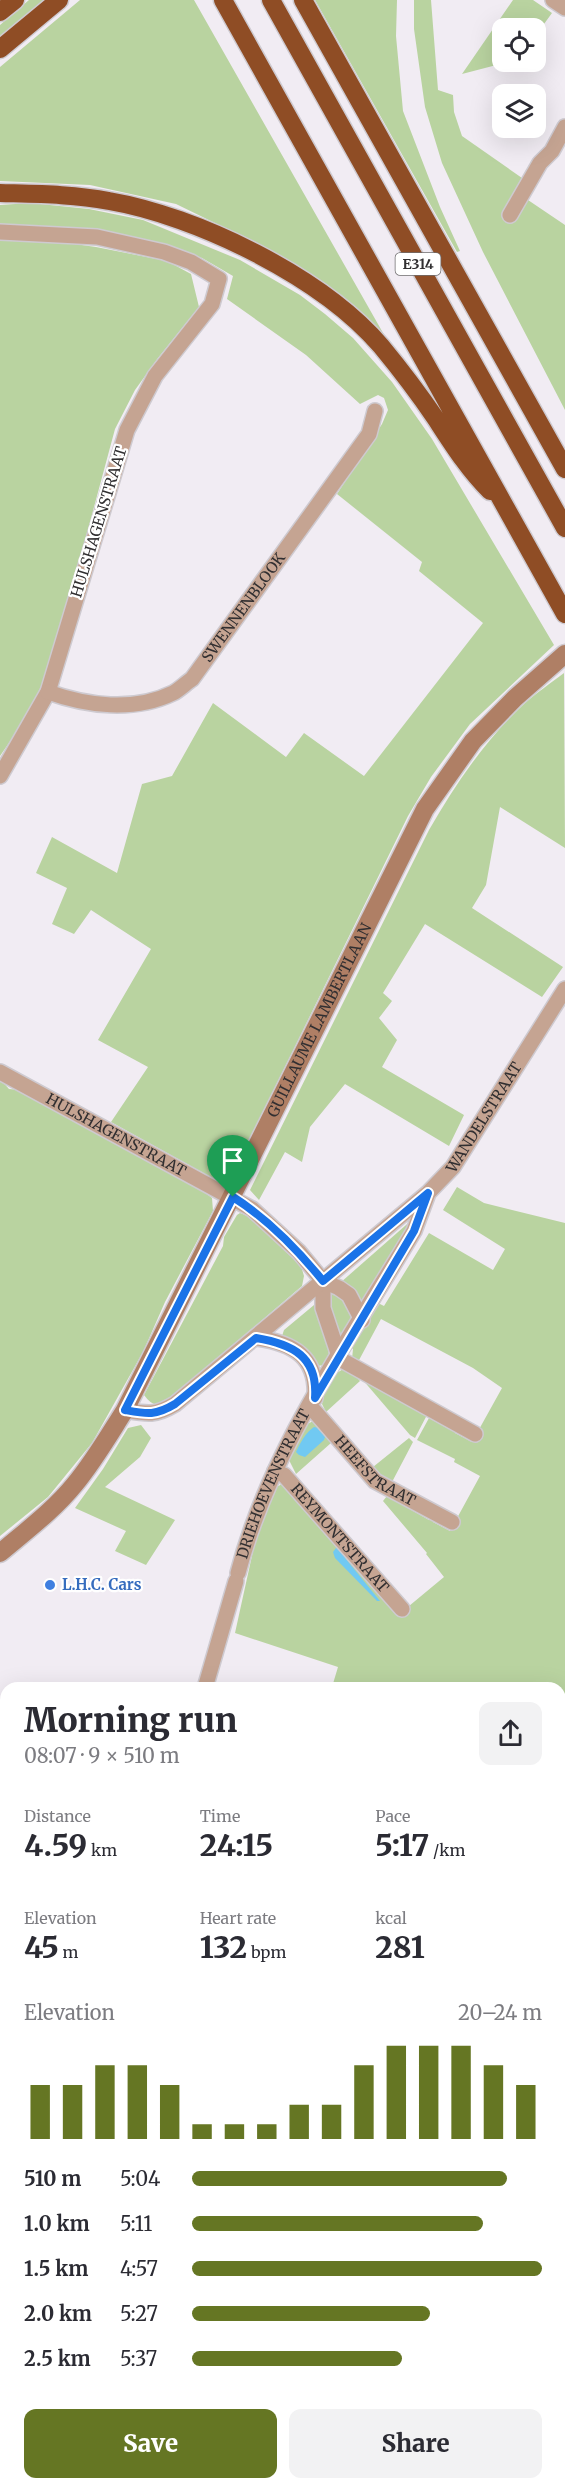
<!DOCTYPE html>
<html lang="en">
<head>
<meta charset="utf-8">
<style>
	:root { --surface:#fff; --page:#f2f2f3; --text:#2b2b33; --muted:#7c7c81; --accent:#657623 }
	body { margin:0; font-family:Merriweather,serif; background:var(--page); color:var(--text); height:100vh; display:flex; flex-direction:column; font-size:22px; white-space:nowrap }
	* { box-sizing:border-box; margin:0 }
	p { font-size:20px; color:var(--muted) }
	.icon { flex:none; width:33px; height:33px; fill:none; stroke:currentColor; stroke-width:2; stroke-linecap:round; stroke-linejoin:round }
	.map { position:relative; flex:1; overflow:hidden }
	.side { position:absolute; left:0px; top:1682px; width:566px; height:808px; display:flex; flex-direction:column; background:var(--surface); border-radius:18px 18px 0 0; box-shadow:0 6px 24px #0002 }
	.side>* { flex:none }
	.buttons { position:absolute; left:492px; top:18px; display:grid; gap:12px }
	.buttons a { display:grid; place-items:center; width:54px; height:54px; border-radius:12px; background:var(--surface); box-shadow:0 6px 24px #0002; font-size:30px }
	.pin { position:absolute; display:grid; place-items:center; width:51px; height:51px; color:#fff; margin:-62px -26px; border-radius:50% 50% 50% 0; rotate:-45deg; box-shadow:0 0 6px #0007 }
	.pin .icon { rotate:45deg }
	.round { display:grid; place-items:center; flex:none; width:63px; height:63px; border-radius:12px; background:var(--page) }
	.head { display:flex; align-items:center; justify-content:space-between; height:102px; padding:0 24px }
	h1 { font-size:33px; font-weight:800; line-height:45px }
	.figures { display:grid; grid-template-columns:repeat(3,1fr); gap:9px; height:102px; padding:6px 24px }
	.figures div { display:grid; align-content:center }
	.figures b { font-size:30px; font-weight:800 }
	.figures small { font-size:16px; font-weight:400 }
	.figures p { font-size:16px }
	.chart { height:168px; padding:12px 24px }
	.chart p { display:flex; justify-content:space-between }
	.chart svg { width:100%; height:108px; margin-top:6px; stroke:var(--accent); stroke-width:6 }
	.action { display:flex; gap:12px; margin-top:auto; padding:12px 24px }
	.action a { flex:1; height:69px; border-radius:12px; background:var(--accent); color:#fff; font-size:24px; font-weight:800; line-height:69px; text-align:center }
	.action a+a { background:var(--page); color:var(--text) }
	ul { padding:0 24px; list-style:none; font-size:20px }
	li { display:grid; grid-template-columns:96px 72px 1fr; align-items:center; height:45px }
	li i { height:15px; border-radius:8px; background:var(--accent) }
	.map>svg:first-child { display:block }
	.green { fill:#b9d3a0 }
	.water { fill:#71c9f2 }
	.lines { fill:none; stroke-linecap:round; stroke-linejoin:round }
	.street-casing { stroke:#cecad0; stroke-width:18 }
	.secondary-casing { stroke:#cecad0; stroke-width:21 }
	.highway-casing { stroke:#cecad0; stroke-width:21 }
	.street { stroke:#c5a492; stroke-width:15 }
	.secondary { stroke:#af7f65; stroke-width:18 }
	.highway { stroke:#8f4d25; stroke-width:18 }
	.route-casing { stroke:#fff; stroke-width:12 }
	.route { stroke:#1a73e8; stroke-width:8 }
	.shop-dot { fill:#3f7fe0; stroke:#fff; stroke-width:2 }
	.labels { text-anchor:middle; stroke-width:4.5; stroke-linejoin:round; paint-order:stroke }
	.shield { fill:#fff; stroke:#6f6d6f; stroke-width:1.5 }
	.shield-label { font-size:14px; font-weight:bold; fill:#312f31 }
	.street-label { font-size:15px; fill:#312f31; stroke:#fff }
	.shop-label { font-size:15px; font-weight:bold; fill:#366cbe; stroke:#fff; text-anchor:start }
</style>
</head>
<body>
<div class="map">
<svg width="565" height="2489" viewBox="0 0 565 2489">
	<rect width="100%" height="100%" fill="#f1ecf3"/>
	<!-- green -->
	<path class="green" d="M29 0H45L0 37V25Z
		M80 0H194L391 347 335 294 264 247 176 204 90 185 0 181V67Z
		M315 0H397L396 36 403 111 440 207 460 251 457 252Z
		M414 0H431L438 90 453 95 454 112 462 136 522 178 506 214 514 220 528 200 565 225V410L483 252 442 163 425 107 414 29Z
		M513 0H533L552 13 536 35V28H502V62H508L462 74Z
		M30 203 89 209 143 220 240 260 300 295 325 314 353 338 392 382 432 439 554 645 470 724 431 777 408 816 230 1179 216 1180 111 1122 148 1067 98 1040 151 949 91 910 74 934 52 924 67 888 36 873 52 837 117 873 142 784 172 776 213 703 286 757 304 733 364 776 483 623 419 571 422 562 337 494 382 424 388 410 384 398 378 395 360 404 306 355 227 299 233 276 202 258 152 242 0 227V205Z
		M0 239 53 241 96 247 167 261 191 274 199 307 158 358 135 390 115 429 55 652 35 705 0 756Z
		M564 673 565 848 500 807 486 885 472 908 563 967 542 997 425 924 383 993 392 1001 379 1018 397 1040 382 1067 464 1115 449 1146 345 1084 310 1127 302 1162 285 1152 259 1200 250 1190 429 830C455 785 485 740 524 704 536 693 551 683 564 673Z
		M0 1079 9 1089 20 1090 203 1191 212 1198 213 1211 165 1302 143 1352 92 1443 48 1497 0 1536Z
		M457 1187 484 1203 565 1223V2256L560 2271V1688L332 1687 338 1667 235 1633 255 1542 263 1516 273 1489 282 1484 381 1597 384 1595 387 1599 385 1602 397 1616 444 1577 426 1554 427 1553 383 1501 387 1496 429 1520 432 1517 435 1518 433 1522 450 1531 480 1476 454 1462 455 1459 417 1440 429 1418 449 1429 451 1426 457 1429 455 1433 472 1442 502 1388 473 1368 381 1319 358 1362 352 1359 353 1349 350 1347 376 1302 384 1306 429 1233 493 1270 505 1249 443 1210Z
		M240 1213 248 1216 301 1266 304 1276 302 1286 165 1403C155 1407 150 1403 144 1395L223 1246 224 1237 237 1215Z
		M414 1218 366 1307 340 1283Z
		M331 1291 341 1294 353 1318 344 1334 337 1333 326 1299Z
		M314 1305 319 1310 329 1354 324 1365 317 1366 282 1336 284 1330Z
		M343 1369 353 1373 360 1381 326 1412 322 1404 323 1400 320 1398 334 1375Z
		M362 1379 428 1413 415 1438 410 1435Z
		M313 1421C324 1424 329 1433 331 1443L296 1474 288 1458 304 1426Z
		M141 1425 151 1438 140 1457 105 1487 175 1520 146 1565 115 1551 126 1531 75 1508 103 1469 128 1428Z
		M409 1438 413 1442 392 1482 380 1475 373 1467Z
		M6 1982V2058L5 2060 0 2059V1996Z
		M560 2379 565 2381V2474H560Z
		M303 2484H421L467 2489H302Z"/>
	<!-- water -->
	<path class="water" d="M314 1427 323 1429 326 1434 324 1440 305 1457 299 1455 296 1452C300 1443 306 1432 314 1427Z
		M336 1548 343 1551 346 1559 380 1601H377L335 1558 333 1552Z"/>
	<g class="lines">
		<defs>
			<g id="street">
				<path d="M553 0 565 8"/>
				<path d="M510 215 540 163 552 151 565 127"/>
				<path d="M0 232 97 237 164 252 191 262 219 279 212 304 155 376 127 430 48 692 0 776"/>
				<path id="s1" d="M48 692C87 706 134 712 173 693 179 690 186 683 192 679L369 434 375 411"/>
				<path id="s2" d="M0 1072 252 1209 299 1252 323 1281 339 1288 349 1295 362 1320"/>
				<path d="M323 1281V1308L339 1356"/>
				<path d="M257 1338C293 1343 318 1357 315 1398"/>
				<path d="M338 1358 475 1434"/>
				<path id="s3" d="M310 1406 375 1481 452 1522"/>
				<path id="s4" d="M125 1410C147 1414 155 1416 175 1404L428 1193 453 1167 565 989"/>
				<path id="s5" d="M275 1471 284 1475 402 1609"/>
				<path id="s6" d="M238 1573C270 1449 349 1340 414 1231L427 1196"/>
				<path d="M205 1688 236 1581"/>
				<path d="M0 1867 6 1870"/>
				<path d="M0 2161 6 2163"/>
				<path d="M0 2240 6 2225"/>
				<path d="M0 2369 6 2371"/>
				<path d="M560 2372 565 2374"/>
				<path d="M560 2484H565"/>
				<path d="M181 2489V2484"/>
			</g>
			<g id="secondary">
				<path id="s7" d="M0 1553C26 1531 54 1510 75 1484 94 1461 109 1435 125 1410L425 809 473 741 515 698 565 654"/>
			</g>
			<path id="highway" d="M223 0 565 614
				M271 0 565 528
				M303 0 565 469
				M0 12 15 0
				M0 49 59 0
				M0 193C36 194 73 194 109 201 197 216 322 277 381 346 400 369 419 394 436 419 453 445 468 469 490 491"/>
		</defs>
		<!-- street casing -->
		<use href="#street" class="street-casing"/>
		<!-- secondary casing -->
		<use href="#secondary" class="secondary-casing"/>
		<!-- highway casing -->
		<use href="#highway" class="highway-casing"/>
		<!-- street -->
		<use href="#street" class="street"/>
		<!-- secondary -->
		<use href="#secondary" class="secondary"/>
		<!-- highway -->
		<use href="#highway" class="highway"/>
	</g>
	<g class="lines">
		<defs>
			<path id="route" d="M428 1193 414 1231 315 1398C318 1357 293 1344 256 1338L175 1404C155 1416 147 1414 125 1410L233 1197C268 1219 297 1249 323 1281Z"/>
		</defs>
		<!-- route casing -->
		<use href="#route" class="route-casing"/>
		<!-- route -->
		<use href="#route" class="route"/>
	</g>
	<!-- markers -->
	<circle class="shop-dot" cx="50" cy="1585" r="6"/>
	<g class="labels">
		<!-- shield labels -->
		<rect class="shield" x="395.5" y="253" width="45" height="22" rx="4.5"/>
		<g class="shield-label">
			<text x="418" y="269">E314</text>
		</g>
		<!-- street labels -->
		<g class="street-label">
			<text transform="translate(99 522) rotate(-73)" y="5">HULSHAGENSTRAAT</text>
			<text dy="5" stroke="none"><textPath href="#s1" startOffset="240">SWENNENBLOOK</textPath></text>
			<text dy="5" stroke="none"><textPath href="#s7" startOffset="627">GUILLAUME LAMBERTLAAN</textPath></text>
			<text dy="5" stroke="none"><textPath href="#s4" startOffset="476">WANDELSTRAAT</textPath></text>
			<text dy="5" stroke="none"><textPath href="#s2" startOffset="132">HULSHAGENSTRAAT</textPath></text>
			<text dy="5" stroke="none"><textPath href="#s3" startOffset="93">HEEFSTRAAT</textPath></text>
			<text dy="5" stroke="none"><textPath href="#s6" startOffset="96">DRIEHOEVENSTRAAT</textPath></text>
			<text dy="5" stroke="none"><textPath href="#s5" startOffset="94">REYMONTSTRAAT</textPath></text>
		</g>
		<!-- shop labels -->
		<g class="shop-label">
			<text x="62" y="1590">L.H.C. Cars</text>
		</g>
	</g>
</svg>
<div class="buttons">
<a><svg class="icon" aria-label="locate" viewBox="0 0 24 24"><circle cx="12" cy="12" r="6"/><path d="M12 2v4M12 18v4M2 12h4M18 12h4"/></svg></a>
<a><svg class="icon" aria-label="layers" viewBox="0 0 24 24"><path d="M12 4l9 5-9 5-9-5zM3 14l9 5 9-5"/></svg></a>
</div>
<div class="pin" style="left:233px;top:1197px;background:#1e9e55"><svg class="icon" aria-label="arrive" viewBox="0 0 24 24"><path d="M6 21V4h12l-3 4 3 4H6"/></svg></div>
<section class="side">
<div class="head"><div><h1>Morning run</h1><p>08:07 · 9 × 510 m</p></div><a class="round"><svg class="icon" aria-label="share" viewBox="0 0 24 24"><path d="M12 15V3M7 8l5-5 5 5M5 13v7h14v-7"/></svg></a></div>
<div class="figures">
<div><p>Distance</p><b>4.59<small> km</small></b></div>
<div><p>Time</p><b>24:15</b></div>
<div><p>Pace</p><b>5:17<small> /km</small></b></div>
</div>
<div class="figures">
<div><p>Elevation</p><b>45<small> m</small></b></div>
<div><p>Heart rate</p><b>132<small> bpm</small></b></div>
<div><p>kcal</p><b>281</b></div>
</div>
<div class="chart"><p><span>Elevation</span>20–24 m</p>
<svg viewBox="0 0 160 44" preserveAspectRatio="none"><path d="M5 44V22M15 44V22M25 44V14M35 44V14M45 44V22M55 44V38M65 44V38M75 44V38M85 44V30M95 44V30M105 44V14M115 44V6M125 44V6M135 44V6M145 44V14M155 44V22"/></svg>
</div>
<ul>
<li><b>510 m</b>5:04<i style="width:90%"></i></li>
<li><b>1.0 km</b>5:11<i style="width:83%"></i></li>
<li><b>1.5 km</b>4:57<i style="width:100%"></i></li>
<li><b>2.0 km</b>5:27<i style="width:68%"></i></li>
<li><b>2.5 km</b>5:37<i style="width:60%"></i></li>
</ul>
<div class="action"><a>Save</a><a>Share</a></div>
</section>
</div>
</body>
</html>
